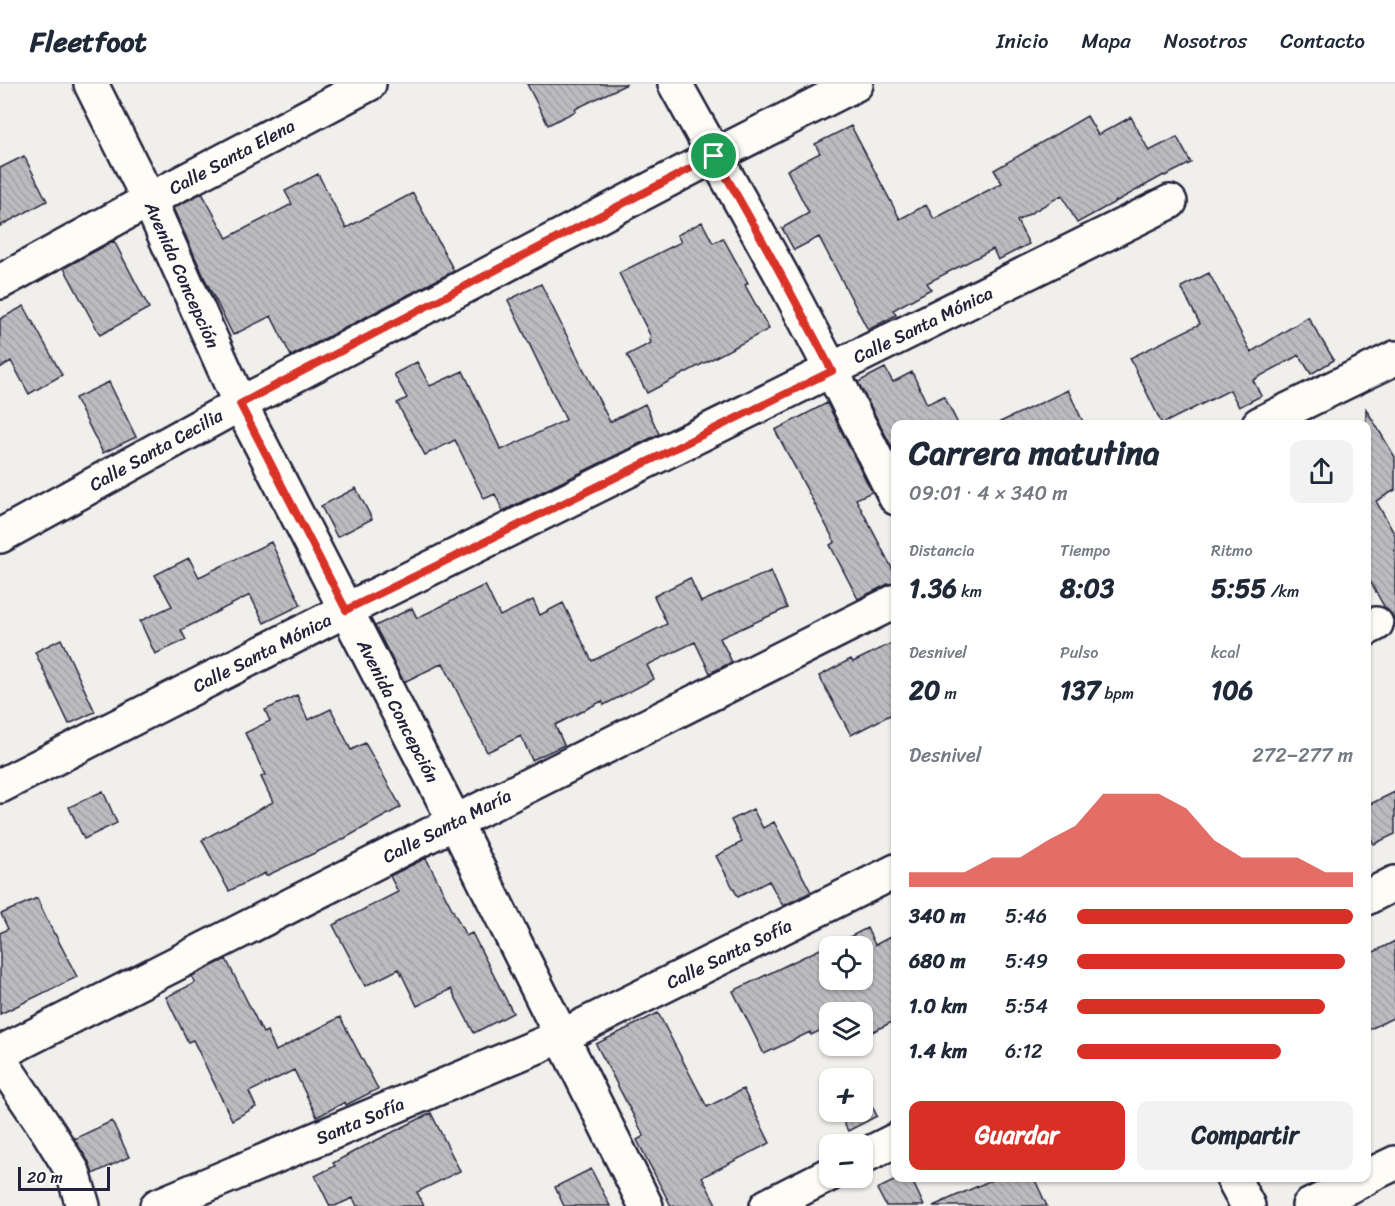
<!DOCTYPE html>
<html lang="es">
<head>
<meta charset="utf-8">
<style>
	:root { --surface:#fff; --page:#f2f2f3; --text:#1f2937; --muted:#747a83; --line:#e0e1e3; --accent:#d93025 }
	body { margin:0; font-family:Sriracha,sans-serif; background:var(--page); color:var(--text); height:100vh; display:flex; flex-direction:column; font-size:22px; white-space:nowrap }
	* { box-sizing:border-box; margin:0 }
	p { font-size:20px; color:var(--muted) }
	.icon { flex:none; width:33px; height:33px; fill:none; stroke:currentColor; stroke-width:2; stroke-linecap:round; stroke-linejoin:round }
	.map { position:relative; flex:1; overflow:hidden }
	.sheet { position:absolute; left:891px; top:336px; width:480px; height:762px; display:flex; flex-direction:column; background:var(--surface); border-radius:12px; box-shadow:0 2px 4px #0004 }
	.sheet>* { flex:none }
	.fabs { position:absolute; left:819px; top:852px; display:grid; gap:12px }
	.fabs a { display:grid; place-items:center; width:54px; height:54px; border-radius:12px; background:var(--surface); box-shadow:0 2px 4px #0004; font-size:30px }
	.scale { position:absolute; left:18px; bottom:15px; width:92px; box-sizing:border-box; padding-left:6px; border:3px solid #22223b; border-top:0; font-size:16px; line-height:21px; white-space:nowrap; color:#22223b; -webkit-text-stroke:4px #fdfcf7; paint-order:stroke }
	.pin { position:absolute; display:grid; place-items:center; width:51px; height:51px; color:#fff; margin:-26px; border:3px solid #fff; border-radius:50%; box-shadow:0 2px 6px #0007 }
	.round { display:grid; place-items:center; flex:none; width:63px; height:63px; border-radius:12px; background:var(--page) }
	.overview { display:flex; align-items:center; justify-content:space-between; height:102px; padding:0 18px }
	h1 { font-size:33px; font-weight:700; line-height:45px }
	.metrics { display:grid; grid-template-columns:repeat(3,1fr); gap:9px; height:102px; padding:6px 18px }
	.metrics div { display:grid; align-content:center }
	.metrics b { font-size:26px; font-weight:700 }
	.metrics small { font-size:16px; font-weight:400 }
	.metrics p { font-size:16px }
	.chart { height:168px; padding:12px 18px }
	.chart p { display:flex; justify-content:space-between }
	.chart svg { width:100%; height:108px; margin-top:6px; fill:var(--accent); opacity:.7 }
	.cta { display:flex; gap:12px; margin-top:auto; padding:12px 18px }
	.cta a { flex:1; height:69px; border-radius:12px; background:var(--accent); color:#fff; font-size:24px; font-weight:700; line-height:69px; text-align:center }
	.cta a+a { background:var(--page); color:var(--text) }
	ul { padding:0 18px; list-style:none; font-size:20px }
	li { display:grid; grid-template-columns:96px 72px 1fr; align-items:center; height:45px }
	li i { height:15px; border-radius:8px; background:var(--accent) }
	header { display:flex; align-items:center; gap:36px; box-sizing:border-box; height:84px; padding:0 30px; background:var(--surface); border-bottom:2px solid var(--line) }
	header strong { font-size:28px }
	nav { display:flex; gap:33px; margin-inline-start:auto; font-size:21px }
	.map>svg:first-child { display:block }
	.building { fill:url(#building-back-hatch); stroke:#22223b; stroke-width:1.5; fill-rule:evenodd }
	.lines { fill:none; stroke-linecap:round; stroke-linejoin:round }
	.street-casing { stroke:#22223b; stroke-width:38 }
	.street { stroke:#fdfcf7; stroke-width:33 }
	.route-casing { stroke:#fff; stroke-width:12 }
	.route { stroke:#d93025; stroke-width:8 }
	.labels { text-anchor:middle; stroke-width:6; stroke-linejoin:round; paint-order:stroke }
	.street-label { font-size:18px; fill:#22223b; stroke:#fdfcf7 }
</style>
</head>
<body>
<header>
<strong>Fleetfoot</strong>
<nav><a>Inicio</a><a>Mapa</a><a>Nosotros</a><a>Contacto</a></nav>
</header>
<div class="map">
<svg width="1395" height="1122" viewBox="0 0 1395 1122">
	<defs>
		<pattern id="building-back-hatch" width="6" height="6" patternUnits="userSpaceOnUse" patternTransform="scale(1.5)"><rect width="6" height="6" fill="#bcbcc0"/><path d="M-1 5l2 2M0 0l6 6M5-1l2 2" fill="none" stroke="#a1a1a6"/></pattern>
	</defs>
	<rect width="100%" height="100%" fill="#f0efec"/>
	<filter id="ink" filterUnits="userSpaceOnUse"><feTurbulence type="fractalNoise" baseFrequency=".0167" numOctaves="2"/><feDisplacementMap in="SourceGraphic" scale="12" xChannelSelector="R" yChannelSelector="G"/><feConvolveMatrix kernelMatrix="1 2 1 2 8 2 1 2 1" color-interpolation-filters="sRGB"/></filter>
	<g filter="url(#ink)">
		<!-- building -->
		<path class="building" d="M527 0H627L575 25 576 27 548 41Z
			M1087 32 1098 51 1131 33 1149 67 1177 53 1191 79 1165 92 1164 91 1077 139 1062 111 1017 137 1029 160 998 176 993 165 927 199 931 205 893 226 896 231 868 246 819 153 794 166 782 144 809 129 787 86 820 69 815 60 851 42 900 135 926 121 934 135 1002 99 994 86Z
			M24 72 47 117 0 142V84Z
			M318 90 346 144 413 109 454 187 291 272 271 232 233 251 205 195 173 124 202 109 227 154 292 120 285 107Z
			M702 138 713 159 723 154 748 199 745 201 769 245 647 309 627 271 651 259 649 254 651 253 619 189 681 158 677 151Z
			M114 157 149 224 100 251 64 184Z
			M1209 189 1251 268 1308 233 1334 276 1311 290 1299 271 1253 296 1261 312 1239 323 1230 306 1162 340 1130 274 1200 240 1181 203Z
			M541 200 610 338 645 320 659 350 503 427 495 410 484 415 455 356 425 371 397 319 407 314 394 290 417 278 430 302 463 287 501 366 566 336 508 216Z
			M24 222 62 291 29 310 11 277 0 284V235Z
			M885 284 893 298 912 288 927 320 944 312 958 340H896V371L858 298Z
			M109 298 136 353 103 369 75 314Z
			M1068 306 1084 340H996Z
			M827 319 872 408 856 415 896 492V499L888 500 858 515 830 461 835 458 775 346Z
			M1366 325 1395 373V406L1376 417 1395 451V543L1392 531 1385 524 1366 490Z
			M356 404 372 435 337 453 321 422Z
			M271 458 301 521 264 539 250 511 181 546 186 556 155 570 140 537 172 522 155 491 189 474 199 493Z
			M771 487 787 524 720 554 732 578 710 589 695 558 647 581 654 595 604 621 602 617 555 641 564 661 532 676 521 652 487 668 443 579 404 598 375 542 412 524 417 534 485 501 500 532 533 516 540 531 563 519 592 577 667 540 654 512 690 494 701 518Z
			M61 555 95 628 69 640 35 568Z
			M896 557V628L851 651 819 592 851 575 853 578Z
			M297 611 308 636 331 625 351 666 365 659 401 723 338 758 266 792 265 789 229 807 202 756 273 718 261 693 265 691 245 649 270 637 265 626Z
			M103 707 117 739 84 755 69 723Z
			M1395 708V750L1374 760 1366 745V722Z
			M753 725 763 744 774 738 811 808 783 822 769 797 738 813 716 772 742 758 731 736Z
			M426 774 466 852 472 849 513 929 474 949 451 905 417 922 399 885 365 902 333 841 398 808 390 792Z
			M37 814 54 850H55L77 893 0 930V849L8 845 1 830Z
			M867 844 875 861 896 850V936L862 953V925L856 928H830V942L811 951 810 948 764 970 733 907 799 875 833 859 834 861ZM830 862H862V896H830Z
			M1395 857V933L1366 947V872Z
			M226 875 263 949 267 947 276 967 340 933 378 1005 346 1021 345 1018 317 1033 294 986 249 1008 256 1023 232 1036 193 956 188 958 166 913 195 899 192 892Z
			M658 929 707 1023 743 1005 770 1059 702 1093 717 1122H671L637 1056 644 1052 596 960Z
			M862 1003 877 1032 848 1047 838 1028H862Z
			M431 1029 460 1087 417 1108 424 1122H357L353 1114 335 1122H330L315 1092 335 1082 333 1079 355 1067Z
			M112 1037 129 1073 93 1090 89 1078 74 1055Z
			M591 1085 610 1122H564L555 1103Z
			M900 1094H911L924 1122H886L877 1105Z
			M996 1094H1034L1047 1122H933Z"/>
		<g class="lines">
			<defs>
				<path id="street" d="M91 0 149 116 240 320 455 738 646 1122
					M675 0 781 190 832 287 896 414
					M0 198 149 116 369 0
					M1259 340 1395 274
					M0 452 240 320 714 72 856 0
					M1366 545 1376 540
					M0 702 346 526 1170 118
					M1366 814 1395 799
					M0 969 455 738 896 517
					M0 976 49 1049 73 1088 83 1122
					M862 1073 896 1056
					M1366 1093 1395 1079
					M1233 1094 1248 1122
					M157 1122 562 952 896 787
					M767 1122 830 1090
					M1309 1122 1366 1094"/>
			</defs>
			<!-- street casing -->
			<use href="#street" class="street-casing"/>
			<!-- street -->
			<use href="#street" class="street"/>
		</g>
	</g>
	<g class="lines" filter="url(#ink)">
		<defs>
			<path id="route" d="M714 72C756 142 794 214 832 287L346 526 240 320Z"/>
		</defs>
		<!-- route casing -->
		<use href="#route" class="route-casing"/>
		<!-- route -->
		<use href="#route" class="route"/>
	</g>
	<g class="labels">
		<!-- street labels -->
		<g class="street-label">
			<text transform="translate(232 73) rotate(-28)" y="6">Calle Santa Elena</text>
			<text transform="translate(182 191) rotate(66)" y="6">Avenida Concepción</text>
			<text transform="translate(923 241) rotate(-26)" y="6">Calle Santa Mónica</text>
			<text transform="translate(156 366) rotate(-29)" y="6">Calle Santa Cecilia</text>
			<text transform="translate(262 569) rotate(-27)" y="6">Calle Santa Mónica</text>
			<text transform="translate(398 627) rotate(63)" y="6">Avenida Concepción</text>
			<text transform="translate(447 742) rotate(-27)" y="6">Calle Santa María</text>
			<text transform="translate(729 870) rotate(-26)" y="6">Calle Santa Sofía</text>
			<text transform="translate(360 1037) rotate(-23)" y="6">Santa Sofía</text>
		</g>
	</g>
</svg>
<div class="fabs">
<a><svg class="icon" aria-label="locate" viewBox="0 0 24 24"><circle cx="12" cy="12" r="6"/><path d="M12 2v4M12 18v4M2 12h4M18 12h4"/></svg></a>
<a><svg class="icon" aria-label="layers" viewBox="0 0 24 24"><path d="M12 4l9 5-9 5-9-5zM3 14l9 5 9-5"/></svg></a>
<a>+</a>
<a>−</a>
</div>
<div class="scale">20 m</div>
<div class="pin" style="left:714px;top:72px;background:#1e9e55"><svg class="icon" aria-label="arrive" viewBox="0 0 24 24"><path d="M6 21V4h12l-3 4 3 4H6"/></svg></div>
<section class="sheet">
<div class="overview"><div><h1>Carrera matutina</h1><p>09:01 · 4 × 340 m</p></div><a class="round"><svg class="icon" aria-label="share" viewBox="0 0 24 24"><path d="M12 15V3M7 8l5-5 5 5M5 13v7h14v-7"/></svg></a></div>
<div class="metrics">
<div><p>Distancia</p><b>1.36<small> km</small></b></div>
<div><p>Tiempo</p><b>8:03</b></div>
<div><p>Ritmo</p><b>5:55<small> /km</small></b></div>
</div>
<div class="metrics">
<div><p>Desnivel</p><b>20<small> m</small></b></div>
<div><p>Pulso</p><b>137<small> bpm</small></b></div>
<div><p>kcal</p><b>106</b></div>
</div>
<div class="chart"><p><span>Desnivel</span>272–277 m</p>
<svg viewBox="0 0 160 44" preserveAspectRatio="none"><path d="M0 44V38L10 38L20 38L30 32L40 32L50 25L60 19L70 6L80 6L90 6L100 12L110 25L120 32L130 32L140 32L150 38L160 38V44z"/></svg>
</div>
<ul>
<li><b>340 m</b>5:46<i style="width:100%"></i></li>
<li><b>680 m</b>5:49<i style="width:97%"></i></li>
<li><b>1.0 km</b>5:54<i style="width:90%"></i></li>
<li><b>1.4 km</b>6:12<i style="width:74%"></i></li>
</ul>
<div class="cta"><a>Guardar</a><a>Compartir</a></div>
</section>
</div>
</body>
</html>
